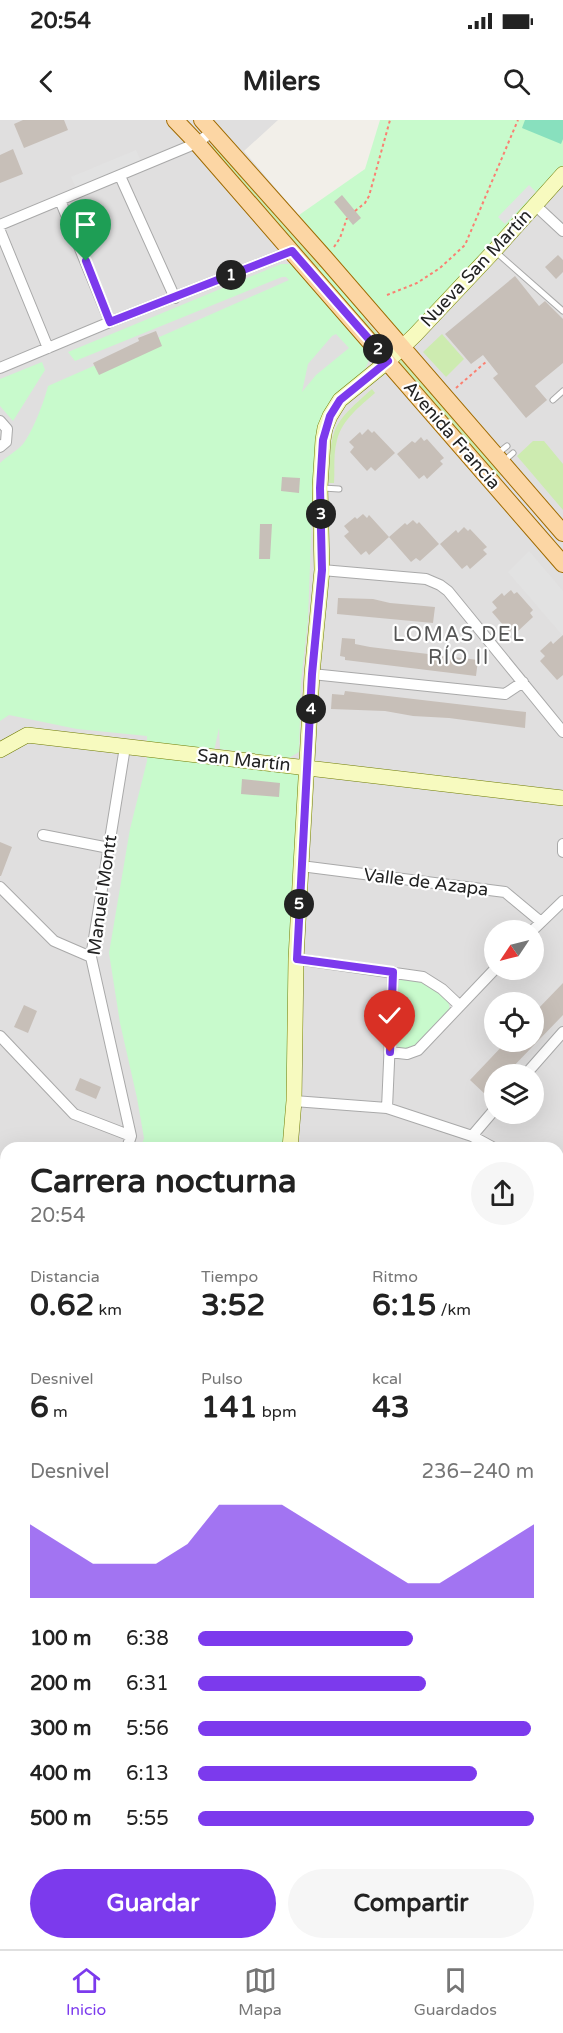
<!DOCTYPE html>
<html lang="es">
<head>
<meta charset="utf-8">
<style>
	:root { --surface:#fff; --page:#f6f6f6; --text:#222; --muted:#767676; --line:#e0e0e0; --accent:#7c3aed }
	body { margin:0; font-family:"Varela Round",sans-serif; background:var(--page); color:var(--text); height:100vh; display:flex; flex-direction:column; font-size:22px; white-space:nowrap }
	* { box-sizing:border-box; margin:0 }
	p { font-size:20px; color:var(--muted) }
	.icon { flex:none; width:33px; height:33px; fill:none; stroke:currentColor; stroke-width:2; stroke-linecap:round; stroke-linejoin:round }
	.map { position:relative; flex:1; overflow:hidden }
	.details { position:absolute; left:0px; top:1022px; width:564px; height:808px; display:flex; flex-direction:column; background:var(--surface); border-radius:18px 18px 0 0; box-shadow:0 6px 24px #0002 }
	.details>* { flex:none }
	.needle { width:39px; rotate:235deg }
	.fabs { position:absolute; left:484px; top:800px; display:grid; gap:12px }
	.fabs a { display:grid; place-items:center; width:60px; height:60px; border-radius:50%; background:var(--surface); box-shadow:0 6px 24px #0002; font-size:30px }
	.pin { position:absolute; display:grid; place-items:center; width:51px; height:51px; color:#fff; margin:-62px -26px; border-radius:50% 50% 50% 0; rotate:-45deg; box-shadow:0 0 6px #0007 }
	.pin .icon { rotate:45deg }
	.km { position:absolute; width:30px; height:30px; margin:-15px; border-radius:50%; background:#222; color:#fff; font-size:16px; line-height:30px; text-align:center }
	.round { display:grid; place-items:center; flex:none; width:63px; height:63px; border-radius:32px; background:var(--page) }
	.overview { display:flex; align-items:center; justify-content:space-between; height:102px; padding:0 30px }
	h1 { font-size:33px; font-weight:700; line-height:45px }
	.stats { display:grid; grid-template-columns:repeat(3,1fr); gap:9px; height:102px; padding:6px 30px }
	.stats div { display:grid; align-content:center }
	.stats b { font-size:30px; font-weight:700 }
	.stats small { font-size:16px; font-weight:400 }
	.stats p { font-size:16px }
	.chart { height:168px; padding:12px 30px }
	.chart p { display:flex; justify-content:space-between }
	.chart svg { width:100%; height:108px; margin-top:6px; fill:var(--accent); opacity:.7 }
	.action { display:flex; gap:12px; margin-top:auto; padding:12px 30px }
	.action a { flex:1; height:69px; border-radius:36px; background:var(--accent); color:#fff; font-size:24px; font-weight:700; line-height:69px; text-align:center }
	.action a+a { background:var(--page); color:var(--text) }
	ul { padding:0 30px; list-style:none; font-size:20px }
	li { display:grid; grid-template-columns:96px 72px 1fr; align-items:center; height:45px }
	li i { height:15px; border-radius:8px; background:var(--accent) }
	.status { display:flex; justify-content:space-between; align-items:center; height:42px; padding:0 30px; background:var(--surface); direction:ltr }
	.status svg { height:16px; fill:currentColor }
	header { display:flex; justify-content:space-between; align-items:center; height:78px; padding:0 30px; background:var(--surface); font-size:27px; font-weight:700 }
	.menu { display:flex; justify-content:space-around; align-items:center; height:84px; border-top:2px solid var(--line); background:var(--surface); font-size:16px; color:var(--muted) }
	.menu a { display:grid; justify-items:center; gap:3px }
	.menu .current { color:var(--accent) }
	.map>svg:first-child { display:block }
	.residential { fill:#e0dfdf; fill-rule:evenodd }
	.grass { fill:#cdebb0 }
	.park { fill:#c8facc; fill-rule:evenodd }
	.pitch { fill:#88e0be }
	.parking { fill:#e2e2e2 }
	.building { fill:#c7bfb8 }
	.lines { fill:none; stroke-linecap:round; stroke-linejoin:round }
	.lane-casing { stroke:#a9a9a9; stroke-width:7 }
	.street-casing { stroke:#a9a9a9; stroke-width:12 }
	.secondary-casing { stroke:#707d05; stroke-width:16 }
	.primary-casing { stroke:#a06b00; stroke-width:18 }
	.path { stroke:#fa8072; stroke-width:2; stroke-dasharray:3 3; stroke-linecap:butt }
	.lane { stroke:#fff; stroke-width:5 }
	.street { stroke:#fff; stroke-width:10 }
	.secondary { stroke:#f7fabf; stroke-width:15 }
	.primary { stroke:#fcd6a4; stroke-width:16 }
	.route-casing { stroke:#fff; stroke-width:12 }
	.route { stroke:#7c3aed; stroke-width:8 }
	.labels { text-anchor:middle; stroke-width:4.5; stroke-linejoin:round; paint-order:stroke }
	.street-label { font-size:18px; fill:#222; stroke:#fff }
	.neighbourhood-label { font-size:20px; letter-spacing:1.5px; fill:#555; stroke:#fff }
</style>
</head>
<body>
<div class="status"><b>20:54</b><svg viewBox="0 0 49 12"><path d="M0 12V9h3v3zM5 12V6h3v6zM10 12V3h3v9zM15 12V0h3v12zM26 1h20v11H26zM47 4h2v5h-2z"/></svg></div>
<header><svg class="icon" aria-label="back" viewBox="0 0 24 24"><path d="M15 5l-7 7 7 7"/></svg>Milers<svg class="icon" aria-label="search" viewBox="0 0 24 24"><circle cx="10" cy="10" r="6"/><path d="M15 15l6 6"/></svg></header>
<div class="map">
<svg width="563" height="1829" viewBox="0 0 563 1829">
	<rect width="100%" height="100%" fill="#f2efe9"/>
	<!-- residential -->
	<path class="residential" d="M0 0H278L244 31 400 216 409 213 563 53V1829H0ZM495 810H534V849H495ZM495 882H534V921H495ZM495 954H534V993H495ZM6 1028H558V1824H6Z"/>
	<!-- grass -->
	<path class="grass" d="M213 26H218L351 179 358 191 391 230 388 234 211 28Z
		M442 214 464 239 446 257 423 232Z
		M401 237 501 352 500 357 496 358 395 242Z
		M372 269 375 273C360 286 342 300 337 320 333 334 335 350 334 363H329C331 308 330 306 372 269Z
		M533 321H544L563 344V390L517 336Z"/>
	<!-- park -->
	<path class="park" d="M380 0H563V48L409 213 400 215 378 190 347 208 370 235C366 260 345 262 332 280 322 294 317 322 314 339L308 499 301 562 299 632 289 638 220 629 219 608 212 640 297 652 300 657 287 982 283 1027H141L144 1018 137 978 120 903 109 833 130 709 147 641V616L77 609 9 595 0 601V343C6 337 18 330 23 324 33 311 44 282 48 266L289 160 286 157H282L75 241 68 232 281 144H292L301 155 336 140 299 95 365 49ZM336 214 349 228 316 255 302 272 308 244 332 216Z
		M42 242 45 250 13 301 0 286V259Z
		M402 858 424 861 448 880 450 890 415 927 400 929 395 922 397 863Z
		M6 1370V1516L0 1508V1377Z"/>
	<!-- pitch -->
	<path class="pitch" d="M525 0H563V19L561 24 522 8Z"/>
	<!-- parking -->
	<path class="parking" d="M136 30 142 44 77 70 71 57Z
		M529 65 536 72 505 104 498 97Z
		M529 431 563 471V516L508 452Z"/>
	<!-- building -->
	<path class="building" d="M23 0H64L68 10 24 28 14 4Z
		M13 29 23 54 0 63V35Z
		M342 75 361 98 353 105 334 82Z
		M558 135 563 140V152L556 159 545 147Z
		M515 156 539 186 545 181 563 199V243L535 266 547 280 526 298 493 258 498 254 483 235 471 244 445 214Z
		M156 211 162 226 99 255 93 243 139 221 138 218Z
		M368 309 372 313 374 311 395 333 375 351 371 347 367 351 350 332 354 327 349 322 360 312 362 315Z
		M421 317 424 321 427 319 444 338 440 341 443 344 427 359 424 355 419 359 397 334 412 321 415 323Z
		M282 357 300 358 299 373 281 371Z
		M363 394 367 398 369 395 389 417 369 435 366 431 361 435 344 416 349 412 344 406 355 397 357 399Z
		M413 400 417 404 419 402 439 424 420 441 416 438 411 442 389 417 405 403 407 405Z
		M260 404H272L270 439H259Z
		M464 407 468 411 470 409 487 427 483 430 487 434 470 449 467 445 462 449 440 424 456 410 458 413Z
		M511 470 514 474 517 472 533 490 530 493 533 497 517 512 513 508 509 512 492 492 497 488 492 482 502 473 504 476Z
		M338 478 373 479 390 483 435 487 433 503 337 494Z
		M563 515V555L557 560 540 541 545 536 540 531 551 521 553 524Z
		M342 518 355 519V524L370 527 478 540 476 556 345 540V537L340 536Z
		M345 571 526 592 525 608 449 598 413 596 385 591 331 589 332 574 344 575Z
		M242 659 280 663 279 677 241 674Z
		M0 722 12 727 1 756H0Z
		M563 863V895L506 954H495V966L486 975 470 960 507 921H534V893Z
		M24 885 37 891 28 913 14 907Z
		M80 958 101 967 96 979 75 970Z"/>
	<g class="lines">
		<defs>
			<path id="lane" d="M496 132 563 191
				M553 280 563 271
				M497 334 507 326
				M503 342 513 333
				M323 368 339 369"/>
			<path id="street" d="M120 56 175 178
				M60 80 110 202
				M535 85 563 111
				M0 105 197 23 213 11
				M0 111 48 228
				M0 248 110 202 292 131
				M0 301 7 309 6 322 0 327
				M322 450 426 459 440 465 448 471 563 612
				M312 554 505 574 523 562
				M125 627 91 837 131 1016 127 1028
				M43 715 109 728
				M563 724V732
				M301 746 505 772 541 802
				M0 767 54 821 91 837
				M533 810 563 781
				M296 839 423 857 442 869 459 885
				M0 916 74 994 131 1016
				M390 932 407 934 418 930 495 849
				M526 954 563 912
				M294 981 387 988 472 1016 494 1028
				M387 988 393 852
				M472 1016 495 989
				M558 1059 563 1054
				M0 1067 6 1074
				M558 1083 563 1088
				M558 1194 563 1189
				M0 1216 6 1218
				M0 1341 6 1343
				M558 1350 563 1344
				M0 1362 6 1352
				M558 1435 563 1440
				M558 1608 563 1613
				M0 1648 6 1633
				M0 1654 6 1660
				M135 1824 140 1829
				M476 1824 481 1829
				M539 1824 544 1829
				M63 1829 68 1824"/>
			<path id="secondary" d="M0 630 27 615 563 678
				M290 1028 294 981 296 839 301 746 312 554 322 450 320 367 323 320 325 308 330 296 340 280 388 241 415 215 494 131 563 54
				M0 1531 6 1537
				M293 1824 298 1829"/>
			<path id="primary" d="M175 0 197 23 563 444
				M202 0 324 137 563 413
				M558 1764 563 1758
				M558 1796 563 1791
				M496 1829 501 1824
				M526 1829 531 1824"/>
		</defs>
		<!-- lane casing -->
		<use href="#lane" class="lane-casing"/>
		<!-- street casing -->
		<use href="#street" class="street-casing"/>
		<!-- secondary casing -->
		<use href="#secondary" class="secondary-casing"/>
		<!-- primary casing -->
		<use href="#primary" class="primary-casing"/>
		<!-- path -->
		<path class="path" d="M355 91 365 83 369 76 390 0
			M334 127 340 118 347 98
			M387 175 417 163 440 148 465 125 518 0
			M456 268 487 241
			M0 1691 6 1698"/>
		<!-- lane -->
		<use href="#lane" class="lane"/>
		<!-- street -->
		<use href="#street" class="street"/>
		<!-- secondary -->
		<use href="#secondary" class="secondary"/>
		<!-- primary -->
		<use href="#primary" class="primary"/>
	</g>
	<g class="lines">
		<defs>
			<path id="route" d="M86 141 110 202 292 131 388 241 340 280 330 296 323 320 320 368 322 450 312 554 297 839 393 852 390 932"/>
		</defs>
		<!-- route casing -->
		<use href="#route" class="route-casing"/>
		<!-- route -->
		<use href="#route" class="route"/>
	</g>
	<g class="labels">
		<!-- street labels -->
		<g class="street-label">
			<text transform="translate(476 148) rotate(-47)" y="6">Nueva San Martín</text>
			<text transform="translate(452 315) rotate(49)" y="6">Avenida Francia</text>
			<text transform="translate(244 640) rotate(6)" y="6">San Martín</text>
			<text transform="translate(426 762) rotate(7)" y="6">Valle de Azapa</text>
			<text transform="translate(102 775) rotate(-82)" y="6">Manuel Montt</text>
		</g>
		<!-- neighbourhood labels -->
		<g class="neighbourhood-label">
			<text x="459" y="521">LOMAS DEL<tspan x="459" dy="23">RÍO II</tspan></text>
		</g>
	</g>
</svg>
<div class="fabs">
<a><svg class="needle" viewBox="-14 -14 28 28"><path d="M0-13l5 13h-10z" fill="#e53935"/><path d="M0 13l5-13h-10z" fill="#767676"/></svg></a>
<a><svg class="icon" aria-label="locate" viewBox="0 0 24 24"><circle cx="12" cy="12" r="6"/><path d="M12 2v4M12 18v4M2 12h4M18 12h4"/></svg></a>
<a><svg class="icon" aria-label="layers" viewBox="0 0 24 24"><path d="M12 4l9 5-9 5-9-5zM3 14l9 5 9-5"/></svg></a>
</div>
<div class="pin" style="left:86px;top:141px;background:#1e9e55"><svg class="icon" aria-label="arrive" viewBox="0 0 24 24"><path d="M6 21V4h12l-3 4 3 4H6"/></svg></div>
<div class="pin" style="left:390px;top:932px;background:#d93025"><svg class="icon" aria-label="check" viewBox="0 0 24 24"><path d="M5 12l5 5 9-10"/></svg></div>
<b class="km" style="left:231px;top:155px">1</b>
<b class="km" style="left:378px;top:229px">2</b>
<b class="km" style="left:321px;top:394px">3</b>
<b class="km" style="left:311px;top:589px">4</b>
<b class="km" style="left:299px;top:784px">5</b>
<section class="details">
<div class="overview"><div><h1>Carrera nocturna</h1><p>20:54</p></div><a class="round"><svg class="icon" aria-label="share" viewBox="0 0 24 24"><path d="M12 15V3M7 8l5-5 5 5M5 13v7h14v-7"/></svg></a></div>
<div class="stats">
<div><p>Distancia</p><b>0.62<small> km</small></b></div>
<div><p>Tiempo</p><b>3:52</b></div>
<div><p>Ritmo</p><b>6:15<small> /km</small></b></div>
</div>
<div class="stats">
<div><p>Desnivel</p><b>6<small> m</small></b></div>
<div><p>Pulso</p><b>141<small> bpm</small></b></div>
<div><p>kcal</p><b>43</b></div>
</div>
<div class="chart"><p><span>Desnivel</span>236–240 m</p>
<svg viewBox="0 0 160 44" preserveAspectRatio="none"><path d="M0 44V14L10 22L20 30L30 30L40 30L50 22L60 6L70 6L80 6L90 14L100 22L110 30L120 38L130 38L140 30L150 22L160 14V44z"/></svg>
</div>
<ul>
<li><b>100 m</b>6:38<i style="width:64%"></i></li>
<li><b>200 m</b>6:31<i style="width:68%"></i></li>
<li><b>300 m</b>5:56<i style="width:99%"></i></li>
<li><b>400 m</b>6:13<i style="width:83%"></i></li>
<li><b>500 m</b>5:55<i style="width:100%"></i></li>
</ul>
<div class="action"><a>Guardar</a><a>Compartir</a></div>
</section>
</div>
<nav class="menu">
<a class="current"><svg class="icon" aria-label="home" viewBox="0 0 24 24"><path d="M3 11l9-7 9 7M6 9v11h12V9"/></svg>Inicio</a>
<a><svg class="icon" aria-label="map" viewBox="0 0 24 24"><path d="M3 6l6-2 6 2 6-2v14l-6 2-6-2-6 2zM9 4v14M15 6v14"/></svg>Mapa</a>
<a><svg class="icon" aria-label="saved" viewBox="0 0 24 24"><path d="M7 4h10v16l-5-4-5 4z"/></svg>Guardados</a>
</nav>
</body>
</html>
